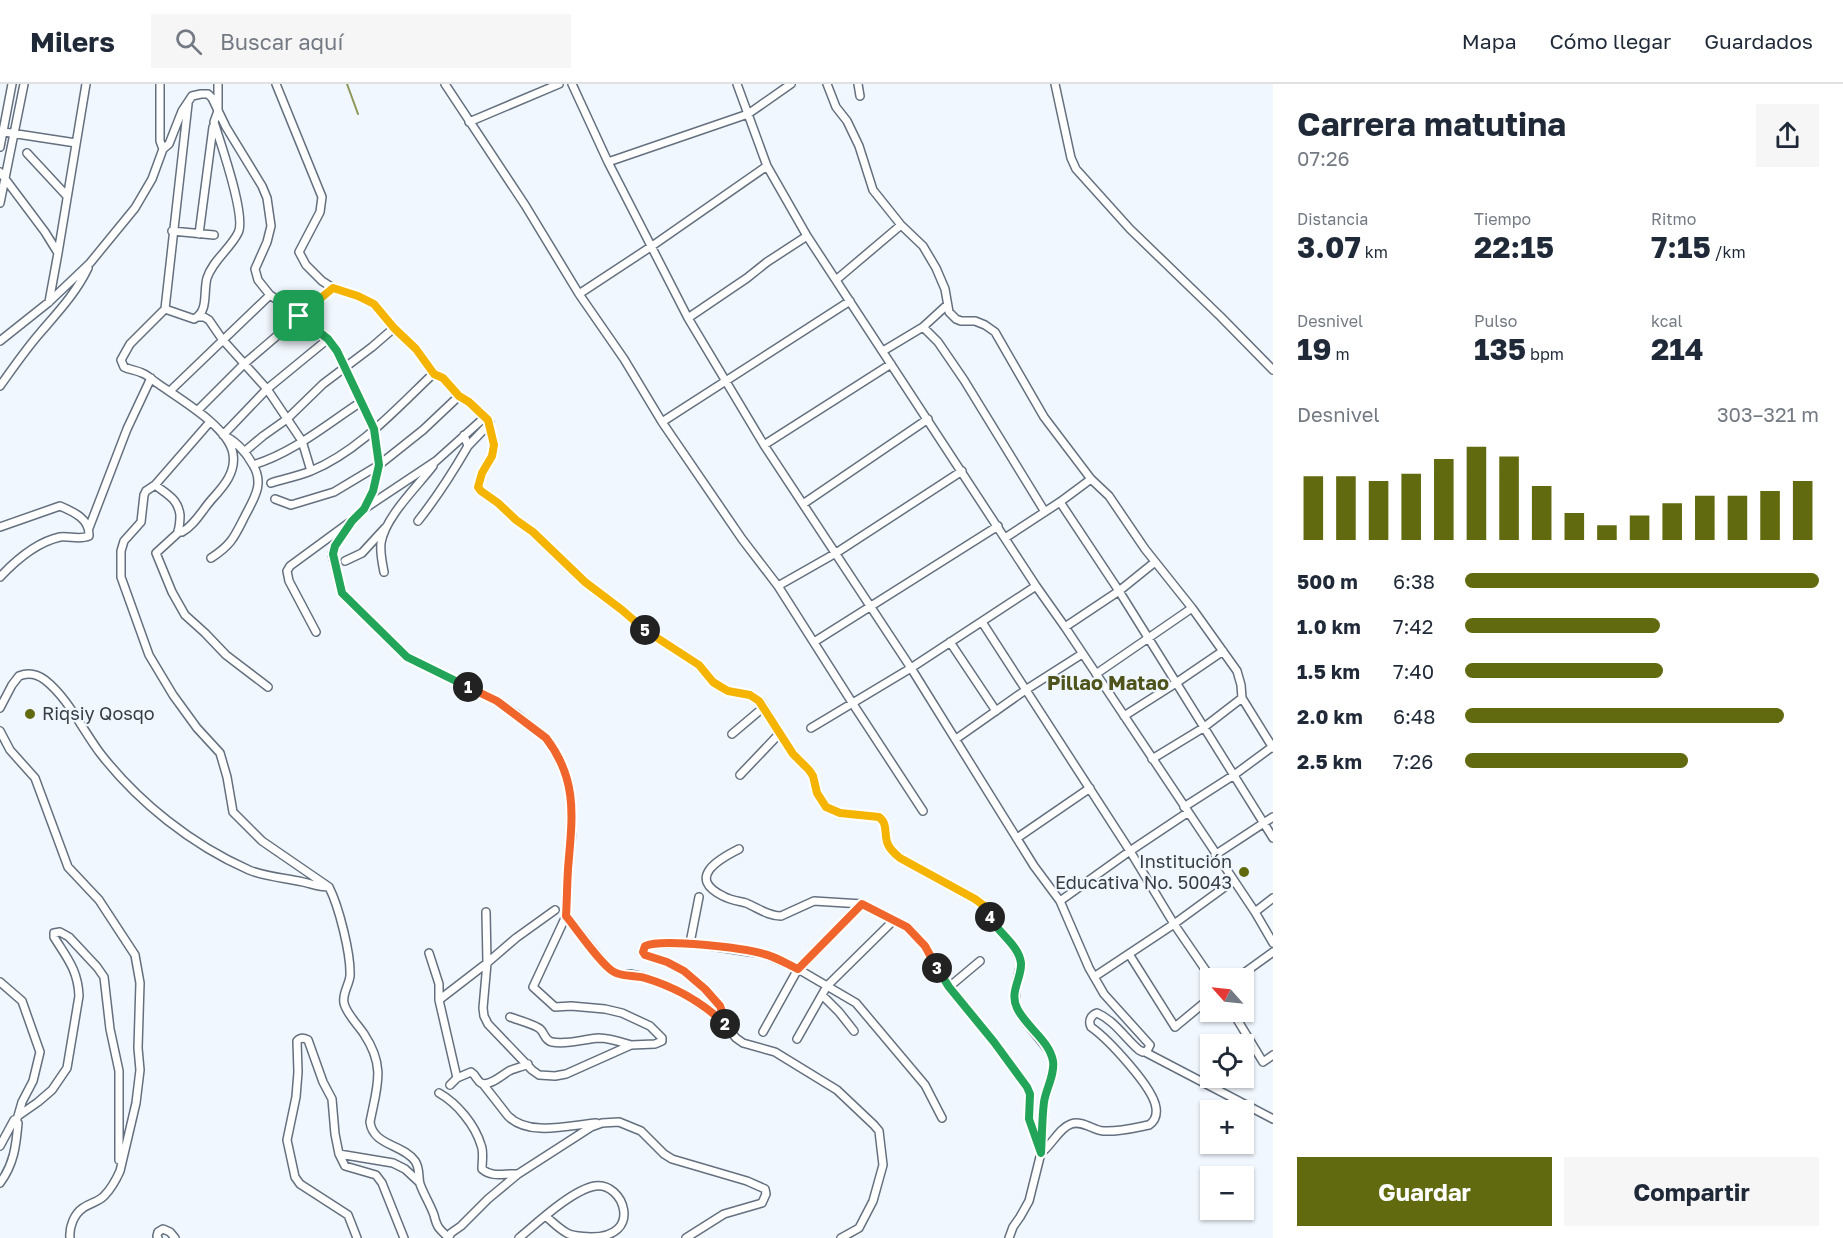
<!DOCTYPE html>
<html lang="es">
<head>
<meta charset="utf-8">
<style>
	:root { --surface:#fff; --page:#f6f6f7; --text:#1f2937; --muted:#747a83; --line:#e0e1e3; --accent:#626a0f }
	body { margin:0; font-family:"Golos Text",sans-serif; background:var(--page); color:var(--text); height:100vh; display:flex; flex-direction:column; font-size:22px; white-space:nowrap }
	* { box-sizing:border-box; margin:0 }
	p { font-size:20px; color:var(--muted) }
	.icon { flex:none; width:33px; height:33px; fill:none; stroke:currentColor; stroke-width:2; stroke-linecap:round; stroke-linejoin:round }
	.map { position:relative; flex:1; overflow:hidden }
	.panel { display:flex; flex-direction:column; background:var(--surface); width:570px }
	.panel>* { flex:none }
	.needle { width:39px; rotate:297deg }
	.tools { position:absolute; left:1200px; top:884px; display:grid; gap:12px }
	.tools a { display:grid; place-items:center; width:54px; height:54px; border-radius:0px; background:var(--surface); box-shadow:0 2px 4px #0004; font-size:30px }
	.pin { position:absolute; display:grid; place-items:center; width:51px; height:51px; color:#fff; margin:-26px; border-radius:12px; box-shadow:0 3px 9px #0006 }
	.km { position:absolute; width:30px; height:30px; margin:-15px; border-radius:50%; background:#222; color:#fff; font-size:16px; line-height:30px; text-align:center }
	.round { display:grid; place-items:center; flex:none; width:63px; height:63px; border-radius:0px; background:var(--page) }
	.headline { display:flex; align-items:center; justify-content:space-between; height:102px; padding:0 24px }
	h1 { font-size:33px; font-weight:700; line-height:45px }
	.metrics { display:grid; grid-template-columns:repeat(3,1fr); gap:9px; height:102px; padding:6px 24px }
	.metrics div { display:grid; align-content:center }
	.metrics b { font-size:30px; font-weight:700 }
	.metrics small { font-size:16px; font-weight:400 }
	.metrics p { font-size:16px }
	.chart { height:168px; padding:12px 24px }
	.chart p { display:flex; justify-content:space-between }
	.chart svg { width:100%; height:108px; margin-top:6px; stroke:var(--accent); stroke-width:6 }
	.primary-button { display:flex; gap:12px; margin-top:auto; padding:12px 24px }
	.primary-button a { flex:1; height:69px; border-radius:0px; background:var(--accent); color:#fff; font-size:24px; font-weight:700; line-height:69px; text-align:center }
	.primary-button a+a { background:var(--page); color:var(--text) }
	ul { padding:0 24px; list-style:none; font-size:20px }
	li { display:grid; grid-template-columns:96px 72px 1fr; align-items:center; height:45px }
	li i { height:15px; border-radius:8px; background:var(--accent) }
	header { display:flex; align-items:center; gap:36px; box-sizing:border-box; height:84px; padding:0 30px; background:var(--surface); border-bottom:2px solid var(--line) }
	header strong { font-size:28px }
	nav { display:flex; gap:33px; margin-inline-start:auto; font-size:21px }
	.search { width:420px; height:54px; background:var(--page); display:flex; align-items:center; gap:15px; box-sizing:border-box; padding:0 21px; border-radius:0px; color:var(--muted); font-size:22px }
	main { display:flex; flex:1; min-height:0 }
	.map>svg:first-child { display:block }
	.lines { fill:none; stroke-linecap:round; stroke-linejoin:round }
	.stream { stroke:#8d9756; stroke-width:2 }
	.minor-casing { stroke:#64707f; stroke-width:10 }
	.minor { stroke:#fff; stroke-width:7 }
	.split-1-casing { stroke:#fff; stroke-width:12 }
	.split-2-casing { stroke:#fff; stroke-width:12 }
	.split-3-casing { stroke:#fff; stroke-width:12 }
	.split-4-casing { stroke:#fff; stroke-width:12 }
	.split-5-casing { stroke:#fff; stroke-width:12 }
	.split-6-casing { stroke:#fff; stroke-width:12 }
	.split-1 { stroke:#22a559; stroke-width:8 }
	.split-2 { stroke:#f0652b; stroke-width:8 }
	.split-3 { stroke:#f0652b; stroke-width:8 }
	.split-4 { stroke:#22a559; stroke-width:8 }
	.split-5 { stroke:#f5b400; stroke-width:8 }
	.split-6 { stroke:#f5b400; stroke-width:8 }
	.poi-dot { fill:#626a0f; stroke:#f1f7fe; stroke-width:2 }
	.labels { text-anchor:middle; stroke-width:4.5; stroke-linejoin:round; paint-order:stroke }
	.poi-label { font-size:18px; fill:#383d44; stroke:#f1f7fe; text-anchor:start }
	.neighbourhood-label { font-size:20px; font-weight:bold; fill:#4e541b; stroke:#f1f7fe }
</style>
</head>
<body>
<header>
<strong>Milers</strong>
<div class="search"><svg class="icon" aria-label="search" viewBox="0 0 24 24"><circle cx="10" cy="10" r="6"/><path d="M15 15l6 6"/></svg>Buscar aquí</div>
<nav><a>Mapa</a><a>Cómo llegar</a><a>Guardados</a></nav>
</header>
<main>
<div class="map">
<svg width="1273" height="1154" viewBox="0 0 1273 1154">
	<rect width="100%" height="100%" fill="#f1f7fe"/>
	<g class="lines">
		<!-- stream -->
		<path class="stream" d="M347 0 358 30"/>
		<defs>
			<path id="minor" d="M160 0V57L163 65 169 60 182 27 192 12 201 10H208L212 14 226 43 262 102 267 114 271 142 267 158 255 185 258 196 270 211 308 237 328 255 337 267 374 345 379 381 373 407 364 425 352 437 335 462 332 470 342 509 407 573 497 617 516 630 546 654 551 661 565 688 569 700 572 724V747L568 785 566 832 533 903 555 923 571 922 605 925 622 929 650 942 662 954V957L655 960 631 961 566 990 555 992 539 991 532 986 488 940 484 932 483 924 487 879 486 828
				M276 0 322 113 320 128 299 168 306 181 322 197 333 204 358 212 374 220 394 244 416 265 434 289 443 294 459 312 469 318 488 336 494 361 492 372 482 389 478 403 481 407 498 419 516 436 533 448 585 498 622 526 650 550 699 581 713 598 728 607 750 611 760 617 793 670 809 686 813 692 817 709 827 723 840 729 879 733C888 740 884 748 887 758 889 765 895 770 900 774L975 815 983 821 992 837 1013 862 1019 873 1021 879 1016 901 1015 919 1024 936 1050 968 1054 979 1044 1019 1041 1069 1029 1117 1020 1133 1013 1143 1009 1154
				M445 0 525 121 579 210 624 275 662 338 742 455 778 502 853 620 923 727
				M572 0 608 78 688 234 764 361 911 584 1034 782 1060 817 1089 884 1104 910 1150 961 1147 967 1143 968 1139 966C1125 954 1114 936 1097 929 1091 931 1088 937 1091 943 1108 955 1154 1004 1156 1024 1157 1031 1155 1037 1149 1041 1134 1044 1119 1048 1103 1047 1093 1046 1082 1036 1071 1040 1059 1044 1052 1061 1041 1069
				M737 0 767 82 807 152 1036 502 1065 543 1255 828 1273 859
				M827 0 836 23 847 37 859 62 873 106 901 141 923 162 936 184 945 205 949 228 956 235 961 237H975L985 241 995 248 1044 333 1091 395 1060 418 1005 454
				M858 0 860 12
				M1055 0 1071 74 1076 85 1130 145 1220 232 1273 286
				M469 38 559 0
				M4 48 76 59
				M0 63 12 0
				M27 69 66 111
				M608 78 748 30 791 0
				M0 88 45 148 58 169 49 218
				M0 119 24 0
				M172 147 214 151
				M199 150 213 43
				M58 169 86 0
				M836 196 901 141
				M579 210 652 162 767 82
				M165 225 188 20
				M198 233H204L209 236 222 255 267 305 302 357 311 387
				M688 234 747 194 767 178 807 152
				M923 243 938 258 964 296 1045 428
				M0 257 49 218 90 179 135 124 152 95 163 65
				M883 267 923 243 947 221
				M0 302C13 284 26 265 40 249 58 228 76 209 88 184
				M170 307 270 211
				M198 326 244 280 333 204
				M662 338 850 217
				M764 361 891 280
				M468 362 490 339
				M244 368 263 352 287 335 323 300 372 263 394 244
				M253 381C246 368 236 357 223 351L267 305 328 255
				M1091 395 1109 412 1145 465 1192 524 1237 587 1241 601 1242 614 1273 664
				M271 399C284 395 298 392 311 387 359 367 397 324 434 289
				M155 401 209 339
				M275 415 291 421 334 408 379 381 423 346 459 312
				M1060 418 1119 507 1273 754
				M803 420 928 335
				M364 425 436 377 485 333
				M418 437C437 413 453 388 468 362L464 351
				M0 443 60 422C74 428 90 435 89 452 80 456 70 452 60 453 37 458 16 476 0 493
				M89 444 127 345 151 294
				M179 448 156 469 172 508 185 531 205 549 226 571 268 603
				M211 474C233 460 235 451 246 430 255 413 264 399 253 381 293 369 327 340 361 318
				M345 477 362 469 385 444
				M384 488C382 478 380 469 381 459 385 433 417 403 433 382
				M778 502 836 469 962 387
				M982 538 1130 767 1174 840 1211 894
				M1065 543 1119 507 1155 478
				M316 548 289 497 287 487 290 482 350 438
				M814 558 998 442
				M950 558 996 627
				M1096 590 1192 524
				M0 624 12 601 19 592C29 588 37 590 45 596 68 614 82 645 100 669 138 718 192 761 249 786 266 793 286 794 303 798 312 800 319 803 329 803L262 757 233 728 227 693 220 669 197 644 173 611 149 571 121 493V467L124 457 141 438 144 411 146 407 155 401C167 410 178 415 180 431 180 437 180 441 178 447L182 448C195 441 202 426 213 414 224 402 236 388 233 370 229 343 178 314 157 299 152 296 148 291 142 289 136 286 130 286 124 283L121 276 130 260 165 225 194 235C209 227 203 209 207 194 213 176 230 165 238 149 247 133 220 58 214 38L218 27V0
				M1124 632 1176 599 1223 567
				M811 644 911 584 1036 502
				M0 647 10 666 35 694 68 783 99 816 135 871 140 899 138 964 140 986 136 1019 120 1087C116 1096 111 1105 104 1112 98 1118 90 1119 83 1124 74 1130 69 1143 70 1154
				M732 650 764 623
				M956 655 1027 605 1082 570
				M1152 675 1203 644 1242 614
				M740 691 780 649
				M1184 723 1234 691 1272 663
				M1017 754 1090 704
				M739 765C719 775 686 794 723 812 730 816 738 817 746 819 758 824 768 832 781 832L814 817 862 820 907 843 925 862 941 892 994 958 1027 1003 1030 1010 1029 1035 1041 1066
				M1215 771 1273 733
				M329 803C339 823 351 870 350 892 349 901 342 910 344 919 346 929 358 941 364 950 386 983 377 1002 370 1038 373 1062 403 1060 415 1077 420 1084 418 1092 420 1100 424 1111 430 1120 434 1131 435 1135 436 1140 439 1144 442 1148 446 1151 449 1154
				M1060 817 1130 767 1187 729
				M1255 828 1273 814
				M566 832 608 884 620 891 630 890 644 893 671 903 689 913 719 934 736 954 743 959 775 968 837 1006 874 1041 879 1047 883 1081 873 1117 859 1144 841 1154
				M690 859 699 813
				M429 869 439 900V916L457 994 450 1001
				M1129 870 1175 943 1210 914
				M1094 893 1174 840 1233 797
				M1237 894 1273 868
				M0 898 22 917 40 968 33 997 22 1018 18 1032
				M949 903 980 877
				M822 911 839 928 854 947
				M439 916 487 879 516 854 555 826
				M1232 927 1263 978 1273 971
				M510 933C518 936 536 941 540 945 545 949 544 956 552 958 568 961 583 955 599 954 609 954 621 958 631 961
				M727 941 720 922 705 905 684 887 667 878 645 871 643 868 645 863 651 860 690 859 764 870 798 885 856 919 925 1001 942 1034
				M763 948 798 885 862 820
				M797 955 827 902 894 836
				M1145 968 1273 1035
				M457 994 471 988C476 991 477 997 481 999 489 1003 502 991 509 987 515 984 522 983 528 980
				M483 1000 508 1032C529 1053 570 1041 596 1039
				M439 1009C457 1019 475 1041 481 1061 484 1068 482 1077 482 1085 492 1094 505 1089 517 1090
				M16 1037 18 1032 38 1018 52 1006 67 984 79 912C78 886 67 874 54 853V849L60 848 69 853 97 883 104 893 110 945 119 987V1076
				M0 1062 14 1036 18 1039C16 1062 14 1080 0 1099
				M339 1070 345 1082 376 1091 382 1099 404 1154
				M449 1153 451 1149 461 1142 488 1115 518 1090 591 1043 602 1039 619 1038 641 1047 664 1070 672 1075 747 1097 765 1105 766 1110 762 1119 724 1130 686 1154
				M158 1154 157 1152 158 1148 163 1145 170 1148 175 1154
				M357 1154 348 1131 300 1100 295 1093 287 1056 296 1013 298 988 297 957C301 953 304 954 308 956L323 998 332 1015 335 1050 339 1070 393 1079 405 1085 419 1098
				M519 1154C537 1139 572 1106 595 1102 623 1097 645 1154 590 1153 583 1152 573 1153 567 1149 559 1145 552 1137 545 1132"/>
		</defs>
		<!-- minor casing -->
		<use href="#minor" class="minor-casing"/>
		<!-- minor -->
		<use href="#minor" class="minor"/>
	</g>
	<g class="lines">
		<defs>
			<path id="split-1" d="M299 232 328 255 337 267 374 345 379 381 373 407 364 425 352 437 335 462 333 470 342 509 407 573 468 603"/>
			<path id="split-2" d="M468 603 497 617 546 654C579 697 572 735 568 785 567 800 567 816 566 832 576 844 602 882 614 888 623 893 635 891 645 894 675 903 703 919 725 940"/>
			<path id="split-3" d="M725 940 727 941 720 922 705 905 684 887 667 878 645 871 643 868 645 862C662 854 744 864 764 870 776 873 787 880 798 885L862 820 907 843 925 862 937 884"/>
			<path id="split-4" d="M937 884 949 903 994 958 1027 1003 1030 1010 1029 1035 1041 1069C1042 1052 1042 1034 1044 1018 1046 1005 1055 990 1053 977 1049 956 1026 943 1017 924 1009 908 1022 894 1021 879 1019 861 997 848 990 833"/>
			<path id="split-5" d="M645 546 699 581 713 598 721 603 728 607 750 611 759 617 793 670 809 686 813 692 817 709 826 723 840 729 879 733C888 740 884 748 887 758 889 765 895 770 900 774L975 815 983 821 990 833"/>
			<path id="split-6" d="M299 232 333 204 358 212 374 220 394 244 416 265 434 290 443 294 459 312 469 318 488 336 494 361 492 372 482 389 478 403 481 407 498 419 516 436 533 448 585 498 622 526 645 546"/>
		</defs>
		<!-- split-1 casing -->
		<use href="#split-1" class="split-1-casing"/>
		<!-- split-2 casing -->
		<use href="#split-2" class="split-2-casing"/>
		<!-- split-3 casing -->
		<use href="#split-3" class="split-3-casing"/>
		<!-- split-4 casing -->
		<use href="#split-4" class="split-4-casing"/>
		<!-- split-5 casing -->
		<use href="#split-5" class="split-5-casing"/>
		<!-- split-6 casing -->
		<use href="#split-6" class="split-6-casing"/>
		<!-- split-1 -->
		<use href="#split-1" class="split-1"/>
		<!-- split-2 -->
		<use href="#split-2" class="split-2"/>
		<!-- split-3 -->
		<use href="#split-3" class="split-3"/>
		<!-- split-4 -->
		<use href="#split-4" class="split-4"/>
		<!-- split-5 -->
		<use href="#split-5" class="split-5"/>
		<!-- split-6 -->
		<use href="#split-6" class="split-6"/>
	</g>
	<!-- markers -->
	<g class="poi-dot">
		<circle cx="30" cy="630" r="6"/>
		<circle cx="1244" cy="788" r="6"/>
	</g>
	<g class="labels">
		<!-- poi labels -->
		<g class="poi-label">
			<text x="42" y="636">Riqsiy Qosqo</text>
			<text x="1232" y="784" text-anchor="end">Institución<tspan x="1232" dy="21">Educativa No. 50043</tspan></text>
		</g>
		<!-- neighbourhood labels -->
		<g class="neighbourhood-label">
			<text x="1108" y="606">Pillao Matao</text>
		</g>
	</g>
</svg>
<div class="tools">
<a><svg class="needle" viewBox="-14 -14 28 28"><path d="M0-13l5 13h-10z" fill="#e53935"/><path d="M0 13l5-13h-10z" fill="#747a83"/></svg></a>
<a><svg class="icon" aria-label="locate" viewBox="0 0 24 24"><circle cx="12" cy="12" r="6"/><path d="M12 2v4M12 18v4M2 12h4M18 12h4"/></svg></a>
<a>+</a>
<a>−</a>
</div>
<div class="pin" style="left:299px;top:232px;background:#1e9e55"><svg class="icon" aria-label="arrive" viewBox="0 0 24 24"><path d="M6 21V4h12l-3 4 3 4H6"/></svg></div>
<b class="km" style="left:468px;top:603px">1</b>
<b class="km" style="left:725px;top:940px">2</b>
<b class="km" style="left:937px;top:884px">3</b>
<b class="km" style="left:990px;top:833px">4</b>
<b class="km" style="left:645px;top:546px">5</b>
</div>
<section class="panel">
<div class="headline"><div><h1>Carrera matutina</h1><p>07:26</p></div><a class="round"><svg class="icon" aria-label="share" viewBox="0 0 24 24"><path d="M12 15V3M7 8l5-5 5 5M5 13v7h14v-7"/></svg></a></div>
<div class="metrics">
<div><p>Distancia</p><b>3.07<small> km</small></b></div>
<div><p>Tiempo</p><b>22:15</b></div>
<div><p>Ritmo</p><b>7:15<small> /km</small></b></div>
</div>
<div class="metrics">
<div><p>Desnivel</p><b>19<small> m</small></b></div>
<div><p>Pulso</p><b>135<small> bpm</small></b></div>
<div><p>kcal</p><b>214</b></div>
</div>
<div class="chart"><p><span>Desnivel</span>303–321 m</p>
<svg viewBox="0 0 160 44" preserveAspectRatio="none"><path d="M5 44V18M15 44V18M25 44V20M35 44V17M45 44V11M55 44V6M65 44V10M75 44V22M85 44V33M95 44V38M105 44V34M115 44V29M125 44V26M135 44V26M145 44V24M155 44V20"/></svg>
</div>
<ul>
<li><b>500 m</b>6:38<i style="width:100%"></i></li>
<li><b>1.0 km</b>7:42<i style="width:55%"></i></li>
<li><b>1.5 km</b>7:40<i style="width:56%"></i></li>
<li><b>2.0 km</b>6:48<i style="width:90%"></i></li>
<li><b>2.5 km</b>7:26<i style="width:63%"></i></li>
</ul>
<div class="primary-button"><a>Guardar</a><a>Compartir</a></div>
</section>
</main>
</body>
</html>
